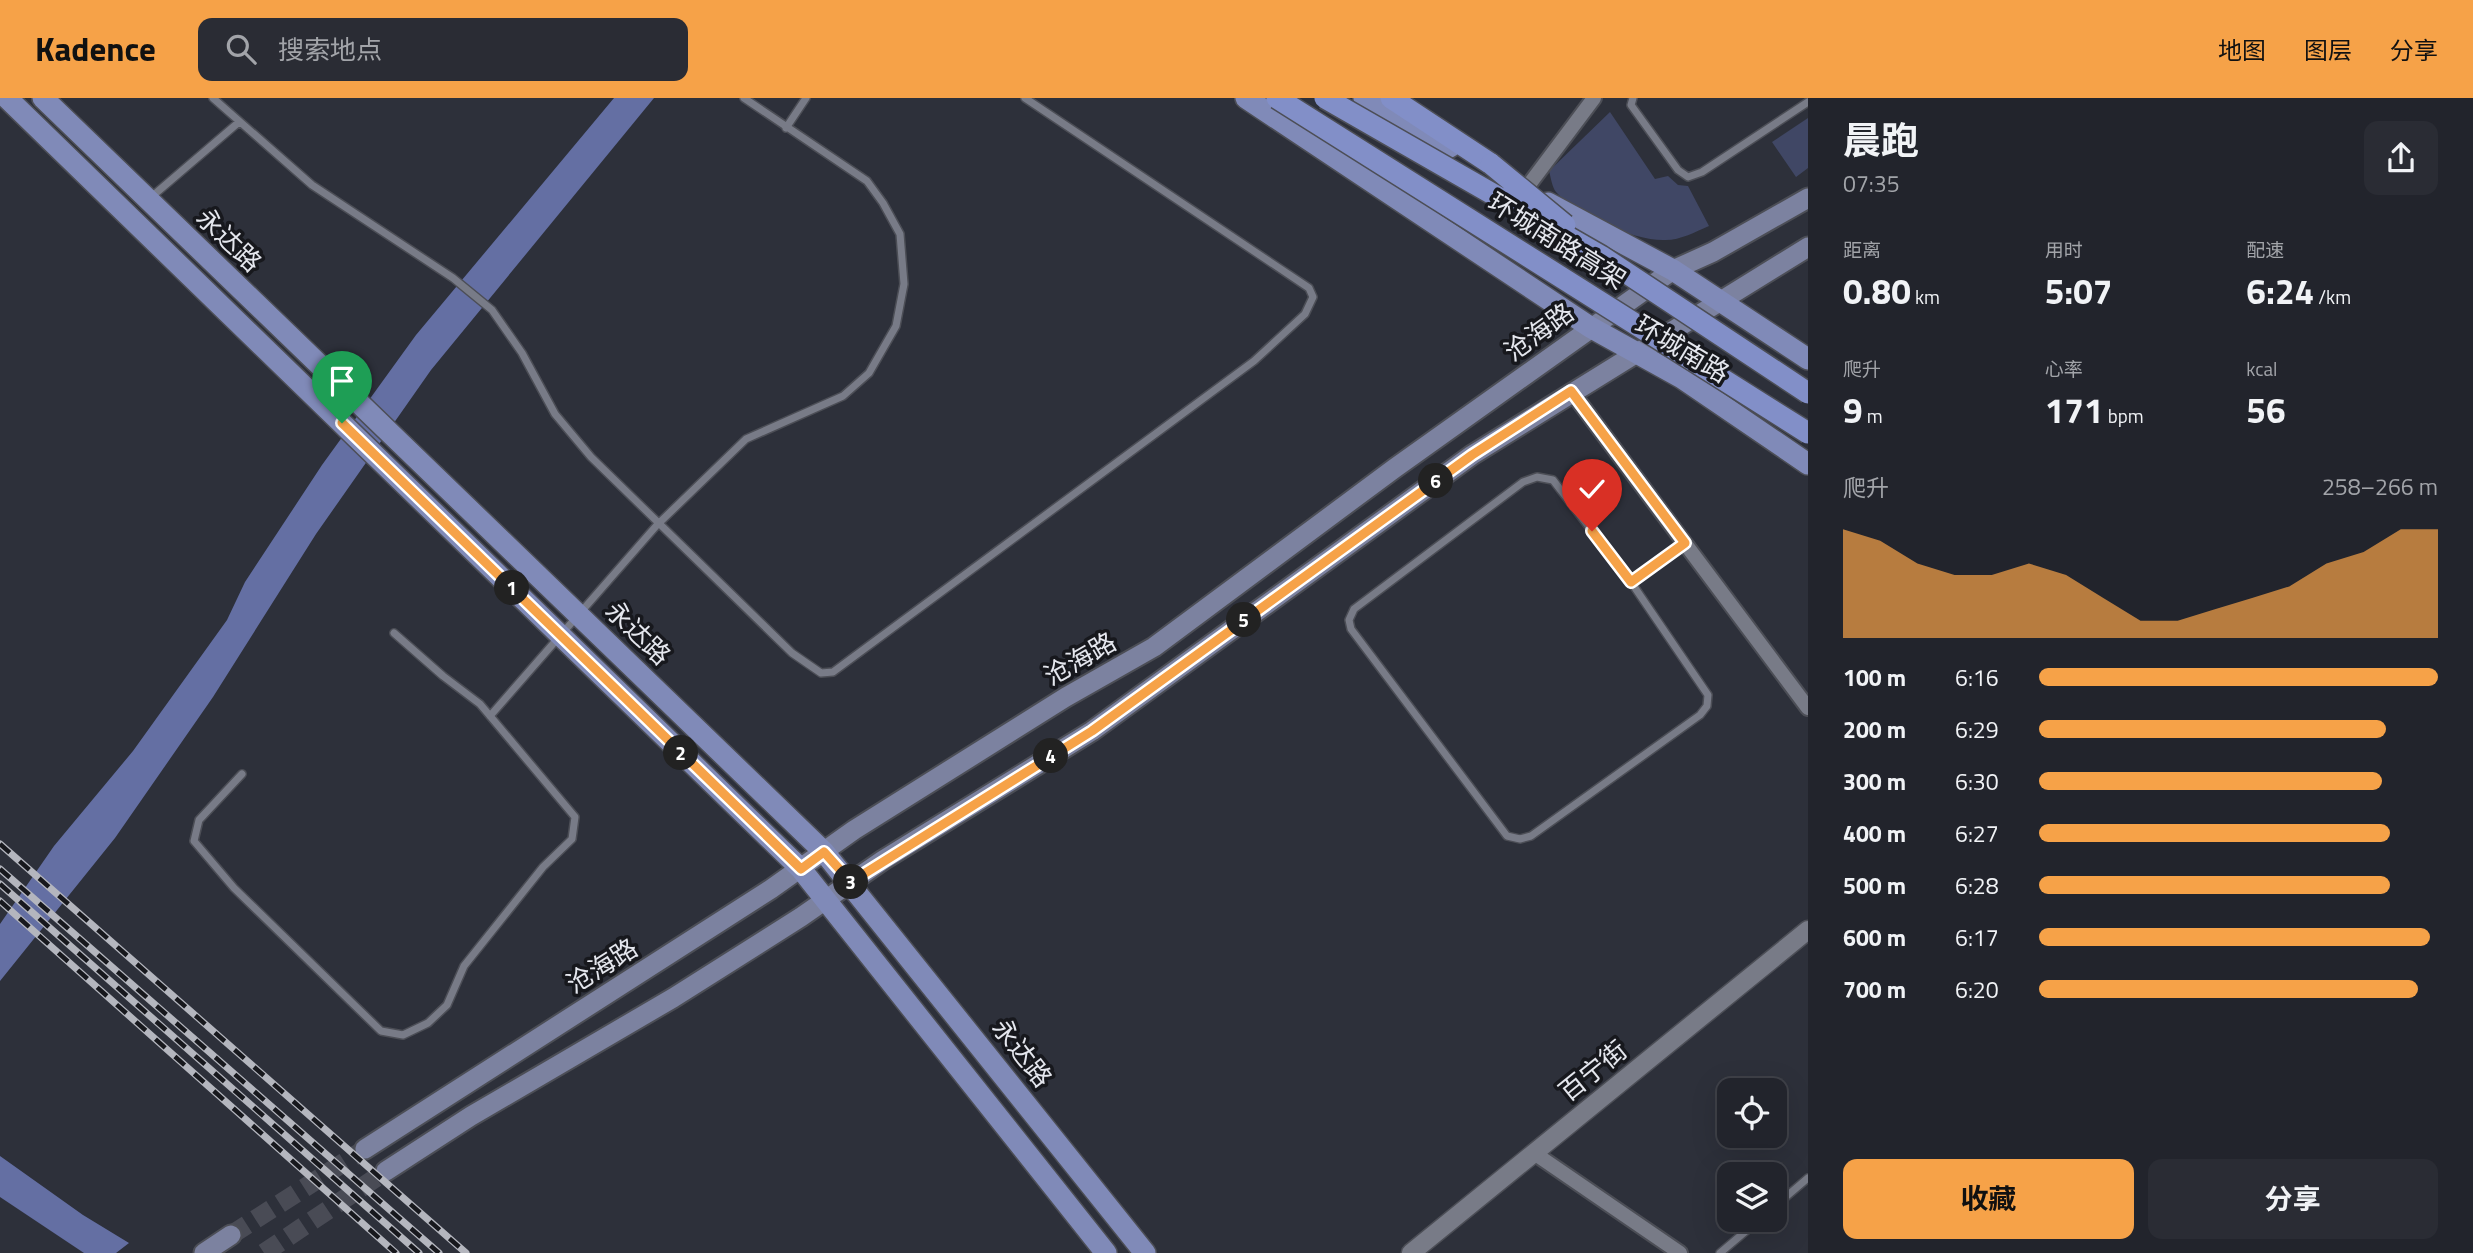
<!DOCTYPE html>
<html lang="zh">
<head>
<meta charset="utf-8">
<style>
	:root { --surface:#22242c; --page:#2a2c34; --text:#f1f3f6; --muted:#a2a4a9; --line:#3f4148; --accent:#f6a248 }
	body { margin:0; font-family:"Titillium Web","Noto Sans SC",sans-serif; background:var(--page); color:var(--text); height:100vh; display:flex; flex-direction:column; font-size:26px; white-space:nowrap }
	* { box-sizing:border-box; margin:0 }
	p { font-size:23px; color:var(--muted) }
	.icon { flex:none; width:38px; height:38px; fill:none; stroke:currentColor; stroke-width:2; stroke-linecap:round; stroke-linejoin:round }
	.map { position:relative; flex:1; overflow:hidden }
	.panel { display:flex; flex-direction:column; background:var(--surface); width:665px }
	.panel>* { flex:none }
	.fabs { position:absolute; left:1717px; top:980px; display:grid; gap:14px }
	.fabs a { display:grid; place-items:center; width:70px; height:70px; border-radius:14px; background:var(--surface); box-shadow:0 7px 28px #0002,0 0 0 2px var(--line); font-size:35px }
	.pin { position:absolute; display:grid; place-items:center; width:60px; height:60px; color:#fff; margin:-72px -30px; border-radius:50% 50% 50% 0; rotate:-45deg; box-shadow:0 0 7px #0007 }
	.pin .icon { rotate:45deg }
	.km { position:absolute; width:35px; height:35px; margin:-18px; border-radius:50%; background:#222; color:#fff; font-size:19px; line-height:35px; text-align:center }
	.round { display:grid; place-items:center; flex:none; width:74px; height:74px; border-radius:14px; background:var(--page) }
	.headline { display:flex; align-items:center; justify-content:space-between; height:119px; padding:0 35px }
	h1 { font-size:38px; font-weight:700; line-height:52px }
	.figures { display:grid; grid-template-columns:repeat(3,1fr); gap:10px; height:119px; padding:7px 35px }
	.figures div { display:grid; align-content:center }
	.figures b { font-size:35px; font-weight:700 }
	.figures small { font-size:19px; font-weight:400 }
	.figures p { font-size:19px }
	.chart { height:196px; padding:14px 35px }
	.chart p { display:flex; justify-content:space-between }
	.chart svg { width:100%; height:126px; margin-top:7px; fill:var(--accent); opacity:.7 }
	.button { display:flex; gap:14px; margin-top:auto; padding:14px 35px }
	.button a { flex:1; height:80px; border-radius:14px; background:var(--accent); color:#111; font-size:28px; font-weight:700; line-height:80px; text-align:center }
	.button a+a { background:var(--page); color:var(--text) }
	ul { padding:0 35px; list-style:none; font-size:23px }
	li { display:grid; grid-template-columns:112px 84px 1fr; align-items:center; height:52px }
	li i { height:18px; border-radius:9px; background:var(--accent) }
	header { display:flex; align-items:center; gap:42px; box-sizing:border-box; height:98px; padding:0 35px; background:var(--accent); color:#111 }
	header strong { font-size:33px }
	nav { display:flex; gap:38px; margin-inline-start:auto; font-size:24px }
	.search { width:490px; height:63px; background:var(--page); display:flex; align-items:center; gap:18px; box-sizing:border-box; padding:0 24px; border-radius:14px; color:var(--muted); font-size:26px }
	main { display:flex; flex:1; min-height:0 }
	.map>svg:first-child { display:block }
	.green { fill:#404765 }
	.water { fill:#646fa3 }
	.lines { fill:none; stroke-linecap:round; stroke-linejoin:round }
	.secondary-tunnel { stroke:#494b55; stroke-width:19; stroke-dasharray:19 10; stroke-linecap:butt }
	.service-casing { stroke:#4c4e56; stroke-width:10 }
	.minor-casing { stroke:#4c4e56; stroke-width:18 }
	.tertiary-casing { stroke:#4c4e56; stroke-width:21 }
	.secondary-casing { stroke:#4c4e56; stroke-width:23 }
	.primary-casing { stroke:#4c4e56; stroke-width:24 }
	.trunk-casing { stroke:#4c4e56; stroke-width:24 }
	.service { stroke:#787b87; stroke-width:7 }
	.minor { stroke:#787b87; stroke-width:14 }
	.tertiary { stroke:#787b87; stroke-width:18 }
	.secondary { stroke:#7c82a0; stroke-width:19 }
	.primary { stroke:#808ab8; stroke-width:21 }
	.trunk { stroke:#828fc8; stroke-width:21 }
	.rail-casing { stroke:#b4b6be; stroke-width:7 }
	.rail { stroke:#17181d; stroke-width:4.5; stroke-dasharray:13; stroke-linecap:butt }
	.trunk-bridge-casing { stroke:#4c4e56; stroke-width:24; stroke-linecap:butt }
	.trunk-bridge { stroke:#828fc8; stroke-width:21 }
	.route-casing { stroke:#fff; stroke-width:14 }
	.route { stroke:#f6a248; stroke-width:9 }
	.labels { text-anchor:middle; stroke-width:7; stroke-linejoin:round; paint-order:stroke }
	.street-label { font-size:26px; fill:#e5e7ee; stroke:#17181d }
</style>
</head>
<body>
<header>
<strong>Kadence</strong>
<div class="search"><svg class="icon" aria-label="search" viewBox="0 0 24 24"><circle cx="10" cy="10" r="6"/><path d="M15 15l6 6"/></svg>搜索地点</div>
<nav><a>地图</a><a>图层</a><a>分享</a></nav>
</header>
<main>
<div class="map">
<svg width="1808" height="1155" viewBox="0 0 1808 1155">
	<rect width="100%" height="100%" fill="#2d303a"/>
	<!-- green -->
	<path class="green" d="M1610 14 1655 81 1668 78 1678 87 1688 88 1709 128C1695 134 1679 143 1663 142 1632 142 1576 117 1556 94 1552 89 1551 80 1549 73Z
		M1808 20V70L1796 79 1772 44Z"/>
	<!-- water -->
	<path class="water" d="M614 0H654L431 272 316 436 213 599 115 740 0 883V826L54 748 133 653 227 522 245 484 322 367 416 237Z
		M0 1058 83 1117 129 1145 116 1155H84L0 1099Z"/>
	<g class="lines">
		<!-- secondary-tunnel -->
		<path class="secondary-tunnel" d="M231 1137 365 1051
			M264 1155 386 1073"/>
		<defs>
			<path id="service" d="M213 0 312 87 453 180 492 212 522 255 555 316 591 359 792 555 821 575 833 574 1254 263 1305 216 1313 199 1309 190 1025 0
				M1633 0 1631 7 1678 72 1688 79 1702 74 1808 4
				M786 30 806 0
				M149 101 239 24
				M1537 379 1553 382 1631 484 1708 597 1707 608 1700 617 1531 738 1520 741 1507 738 1351 531 1349 522 1354 511 1523 384Z
				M1631 484 1685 445
				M490 618 657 427 746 341 843 298 869 275 896 228 904 186 900 136 883 105 867 83 744 0
				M242 676 199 722 194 743 234 790 381 933 403 937 428 925 447 907 464 868 543 769 572 741 575 719 480 606 443 578 394 535
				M1774 1109 1808 1080
				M1720 1155 1759 1122"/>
			<path id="minor" d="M1525 92 1594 0
				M1571 293 1808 610
				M1534 1055 1680 1155"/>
			<path id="tertiary" d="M1411 1155 1808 832"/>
			<path id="secondary" d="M365 1051 771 791 854 732 1066 599 1154 549 1395 370 1673 172 1713 154 1808 100
				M386 1073 471 1018 673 900 801 819 883 762 1092 633 1472 357 1808 149
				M204 1155 231 1137"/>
			<path id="primary" d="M7 0 801 771 1106 1155
				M43 0 824 754 1145 1155
				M1246 0 1590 229 1682 280 1808 366
				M1364 0 1450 49
				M1548 105 1673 172 1808 261"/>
			<path id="trunk" d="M1391 0 1491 66"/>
		</defs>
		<!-- service casing -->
		<use href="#service" class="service-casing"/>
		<!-- minor casing -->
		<use href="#minor" class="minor-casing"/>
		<!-- tertiary casing -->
		<use href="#tertiary" class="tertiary-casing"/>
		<!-- secondary casing -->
		<use href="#secondary" class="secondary-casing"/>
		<!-- primary casing -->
		<use href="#primary" class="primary-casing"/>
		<!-- trunk casing -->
		<use href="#trunk" class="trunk-casing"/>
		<!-- service -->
		<use href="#service" class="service"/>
		<!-- minor -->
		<use href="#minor" class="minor"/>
		<!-- tertiary -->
		<use href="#tertiary" class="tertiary"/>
		<!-- secondary -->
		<use href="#secondary" class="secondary"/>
		<!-- primary -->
		<use href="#primary" class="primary"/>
		<!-- trunk -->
		<use href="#trunk" class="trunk"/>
		<defs>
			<path id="rail" d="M0 746 466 1155
				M0 771 439 1155
				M0 786 419 1155
				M0 803 396 1155"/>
		</defs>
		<!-- rail casing -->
		<use href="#rail" class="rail-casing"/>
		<!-- rail -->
		<use href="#rail" class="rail"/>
		<defs>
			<path id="trunk-bridge" d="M1277 0 1808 335
				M1325 0 1601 158 1808 295
				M1491 66 1565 127"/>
		</defs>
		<!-- trunk-bridge casing -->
		<use href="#trunk-bridge" class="trunk-bridge-casing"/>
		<!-- trunk-bridge -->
		<use href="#trunk-bridge" class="trunk-bridge"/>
	</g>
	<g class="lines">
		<defs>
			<path id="route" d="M342 325 801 771 824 754 851 784 1092 633 1472 357 1571 293 1685 445 1631 484 1592 433"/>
		</defs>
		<!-- route casing -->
		<use href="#route" class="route-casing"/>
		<!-- route -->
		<use href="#route" class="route"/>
	</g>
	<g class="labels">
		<!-- street labels -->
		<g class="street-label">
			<text transform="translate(229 142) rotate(44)" y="9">永达路</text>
			<text transform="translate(1557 143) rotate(32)" y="9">环城南路高架</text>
			<text transform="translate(1539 234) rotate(-36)" y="9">沧海路</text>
			<text transform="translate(1682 251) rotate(31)" y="9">环城南路</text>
			<text transform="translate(638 535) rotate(44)" y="9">永达路</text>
			<text transform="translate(1080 561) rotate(-30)" y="9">沧海路</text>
			<text transform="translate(602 868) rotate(-32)" y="9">沧海路</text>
			<text transform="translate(1022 955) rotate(52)" y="9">永达路</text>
			<text transform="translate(1593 973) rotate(-39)" y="9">百宁街</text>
		</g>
	</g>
</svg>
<div class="fabs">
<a><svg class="icon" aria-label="locate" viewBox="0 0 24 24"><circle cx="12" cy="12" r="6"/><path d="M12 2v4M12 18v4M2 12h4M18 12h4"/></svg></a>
<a><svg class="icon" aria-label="layers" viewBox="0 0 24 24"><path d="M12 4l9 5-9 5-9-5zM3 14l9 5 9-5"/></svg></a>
</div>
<div class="pin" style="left:342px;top:325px;background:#1e9e55"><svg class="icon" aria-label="arrive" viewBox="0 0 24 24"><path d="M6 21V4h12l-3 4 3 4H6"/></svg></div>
<div class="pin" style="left:1592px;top:433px;background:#d93025"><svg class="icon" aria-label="check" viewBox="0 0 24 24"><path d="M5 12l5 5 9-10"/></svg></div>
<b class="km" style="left:512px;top:490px">1</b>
<b class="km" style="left:681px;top:655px">2</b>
<b class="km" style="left:851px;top:784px">3</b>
<b class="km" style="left:1051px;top:658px">4</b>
<b class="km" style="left:1244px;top:522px">5</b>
<b class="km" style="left:1436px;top:383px">6</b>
</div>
<section class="panel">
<div class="headline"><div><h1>晨跑</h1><p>07:35</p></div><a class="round"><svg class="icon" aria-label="share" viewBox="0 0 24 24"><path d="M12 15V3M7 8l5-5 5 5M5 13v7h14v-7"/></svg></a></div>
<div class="figures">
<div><p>距离</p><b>0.80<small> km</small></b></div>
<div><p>用时</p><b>5:07</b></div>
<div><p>配速</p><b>6:24<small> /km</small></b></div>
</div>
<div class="figures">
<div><p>爬升</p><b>9<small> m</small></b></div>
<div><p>心率</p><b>171<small> bpm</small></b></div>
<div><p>kcal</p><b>56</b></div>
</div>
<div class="chart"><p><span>爬升</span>258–266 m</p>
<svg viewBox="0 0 160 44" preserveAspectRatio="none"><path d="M0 44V6L10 10L20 18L30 22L40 22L50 18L60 22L70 30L80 38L90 38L100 34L110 30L120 26L130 18L140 14L150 6L160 6V44z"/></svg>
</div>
<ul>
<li><b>100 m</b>6:16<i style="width:100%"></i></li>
<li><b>200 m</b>6:29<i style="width:87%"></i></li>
<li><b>300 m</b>6:30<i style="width:86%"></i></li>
<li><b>400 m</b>6:27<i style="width:88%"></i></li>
<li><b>500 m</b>6:28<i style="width:88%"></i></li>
<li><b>600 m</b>6:17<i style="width:98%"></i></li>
<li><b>700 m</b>6:20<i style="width:95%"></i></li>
</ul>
<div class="button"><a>收藏</a><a>分享</a></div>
</section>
</main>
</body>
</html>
